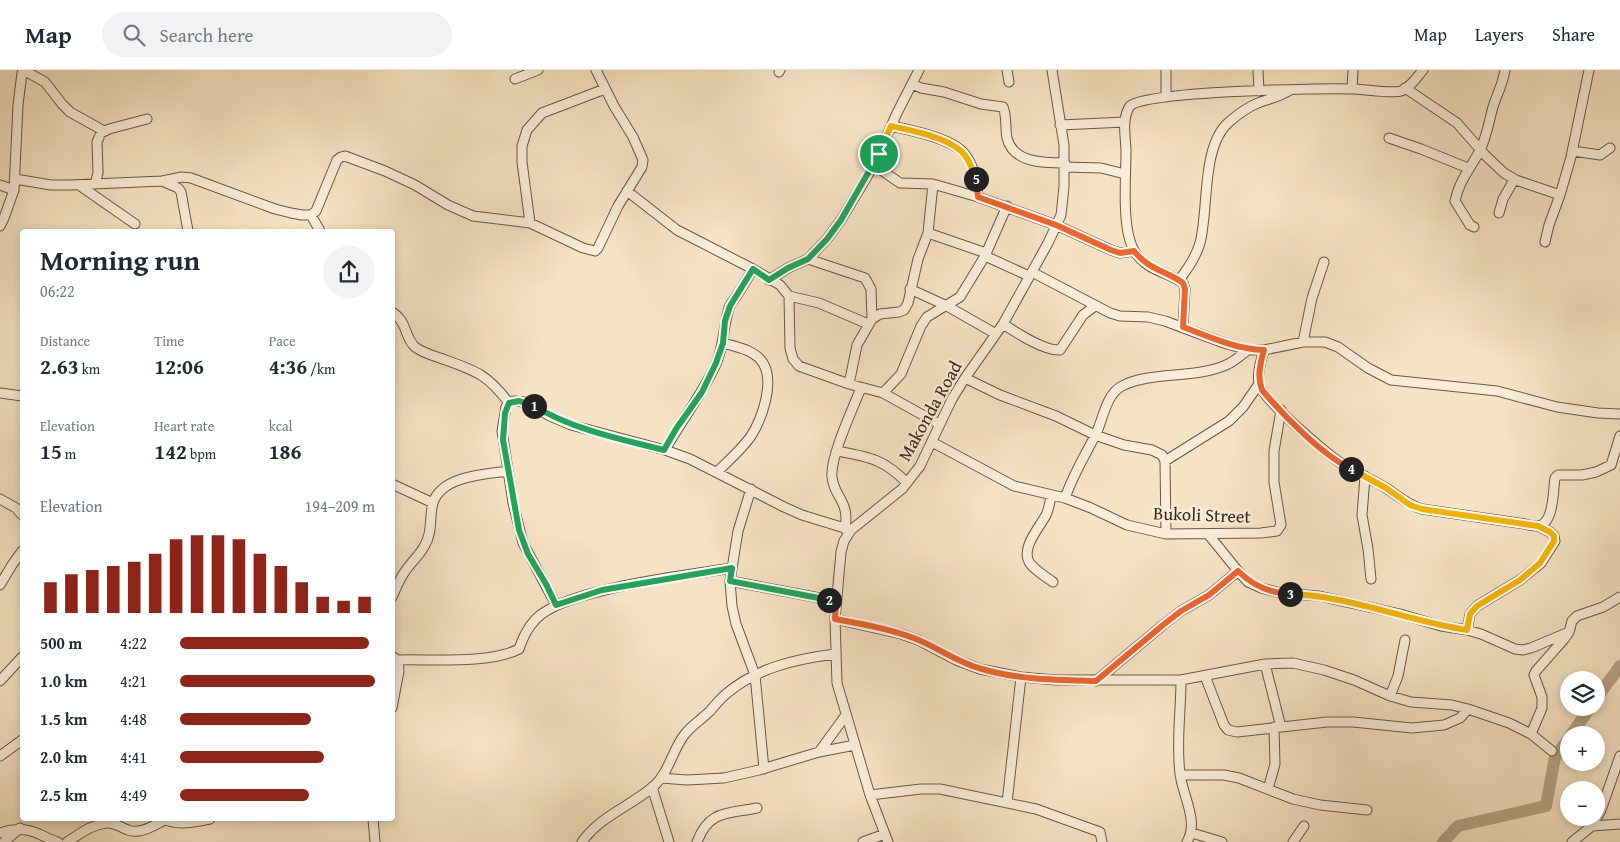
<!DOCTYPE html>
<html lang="en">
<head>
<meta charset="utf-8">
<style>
	:root { --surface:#fff; --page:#f2f2f3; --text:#1f2937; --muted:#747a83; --line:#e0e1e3; --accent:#8f2418 }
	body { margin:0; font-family:"Gentium Book Plus",serif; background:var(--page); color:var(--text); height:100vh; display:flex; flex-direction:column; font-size:19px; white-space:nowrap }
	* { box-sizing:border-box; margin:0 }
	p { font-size:16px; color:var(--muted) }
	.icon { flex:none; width:28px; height:28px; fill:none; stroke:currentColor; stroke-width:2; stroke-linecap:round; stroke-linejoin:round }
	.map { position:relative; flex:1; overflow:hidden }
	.drawer { position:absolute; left:20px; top:159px; width:375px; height:592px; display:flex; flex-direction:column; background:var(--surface); border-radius:5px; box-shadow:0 2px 8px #0003 }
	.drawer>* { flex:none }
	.controls { position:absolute; left:1560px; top:601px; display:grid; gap:10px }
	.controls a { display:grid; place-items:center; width:45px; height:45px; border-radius:50%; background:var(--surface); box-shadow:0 2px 8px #0003; font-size:25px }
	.pin { position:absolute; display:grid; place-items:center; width:42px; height:42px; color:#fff; margin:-21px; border:2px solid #fff; border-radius:50%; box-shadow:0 1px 5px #0007 }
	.km { position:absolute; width:25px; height:25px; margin:-12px; border-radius:50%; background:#222; color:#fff; font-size:14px; line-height:25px; text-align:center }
	.round { display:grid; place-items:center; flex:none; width:52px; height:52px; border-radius:26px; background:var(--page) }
	.overview { display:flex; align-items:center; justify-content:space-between; height:85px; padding:0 20px }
	h1 { font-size:28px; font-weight:700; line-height:38px }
	.figures { display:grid; grid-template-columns:repeat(3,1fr); gap:8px; height:85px; padding:5px 20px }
	.figures div { display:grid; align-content:center }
	.figures b { font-size:21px; font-weight:700 }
	.figures small { font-size:14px; font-weight:400 }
	.figures p { font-size:14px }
	.chart { height:140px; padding:10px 20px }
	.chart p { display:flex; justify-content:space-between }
	.chart svg { width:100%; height:90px; margin-top:5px; stroke:var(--accent); stroke-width:6 }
	ul { padding:0 20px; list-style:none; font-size:16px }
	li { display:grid; grid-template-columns:80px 60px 1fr; align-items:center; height:38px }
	li i { height:12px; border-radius:6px; background:var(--accent) }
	header { display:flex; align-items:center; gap:30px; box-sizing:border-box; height:70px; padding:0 25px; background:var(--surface); border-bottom:1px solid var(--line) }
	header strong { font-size:24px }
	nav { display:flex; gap:28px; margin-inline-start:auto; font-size:18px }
	.search { width:350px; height:45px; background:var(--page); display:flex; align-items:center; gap:12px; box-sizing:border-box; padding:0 18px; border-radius:28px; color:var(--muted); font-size:19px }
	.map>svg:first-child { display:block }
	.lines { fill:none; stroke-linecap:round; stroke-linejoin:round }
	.river { stroke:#b8a389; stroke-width:12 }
	.street-casing { stroke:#6d5643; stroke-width:11 }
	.street { stroke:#f9edd8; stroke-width:9 }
	.split-1-casing { stroke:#fff; stroke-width:10 }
	.split-2-casing { stroke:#fff; stroke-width:10 }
	.split-3-casing { stroke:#fff; stroke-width:10 }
	.split-4-casing { stroke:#fff; stroke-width:10 }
	.split-5-casing { stroke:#fff; stroke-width:10 }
	.split-6-casing { stroke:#fff; stroke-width:10 }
	.split-1 { stroke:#22a559; stroke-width:6 }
	.split-2 { stroke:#22a559; stroke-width:6 }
	.split-3 { stroke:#f0652b; stroke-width:6 }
	.split-4 { stroke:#f5b400; stroke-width:6 }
	.split-5 { stroke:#f0652b; stroke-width:6 }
	.split-6 { stroke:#f5b400; stroke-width:6 }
	.labels { text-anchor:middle; stroke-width:5; stroke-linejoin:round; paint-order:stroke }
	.street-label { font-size:18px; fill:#3f2718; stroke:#f9edd8 }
</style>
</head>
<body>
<header>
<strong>Map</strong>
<div class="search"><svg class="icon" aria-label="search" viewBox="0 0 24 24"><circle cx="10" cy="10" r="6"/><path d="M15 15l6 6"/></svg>Search here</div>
<nav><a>Map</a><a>Layers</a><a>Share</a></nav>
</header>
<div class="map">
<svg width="1620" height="772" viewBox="0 0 1620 772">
	<rect width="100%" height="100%" fill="#f6e3c3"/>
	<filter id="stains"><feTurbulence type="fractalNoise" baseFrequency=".004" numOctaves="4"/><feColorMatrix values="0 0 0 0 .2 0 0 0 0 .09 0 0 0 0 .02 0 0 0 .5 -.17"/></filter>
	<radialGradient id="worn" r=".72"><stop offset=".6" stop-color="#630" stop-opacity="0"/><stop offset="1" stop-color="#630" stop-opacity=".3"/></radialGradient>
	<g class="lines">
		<!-- river -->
		<path class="river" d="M1596 629 1620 596
			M1571 665 1590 638
			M1443 772 1458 756 1546 736 1555 687 1569 668"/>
		<defs>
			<path id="street" d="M1007 0 1009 12
				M1258 0 1259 21
				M25 1 45 12 62 34 70 42 104 61
				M779 2 780 0
				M515 9 538 0
				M912 14 921 18 944 22 981 34 1003 37C1007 46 1005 58 1007 68 1013 93 1044 93 1065 93
				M1405 18 1457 53 1485 85 1504 103 1516 110 1560 125
				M1352 19 1353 0
				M1166 27V0
				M1060 55 1125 52
				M891 56C911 60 945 67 961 80 973 91 977 111 978 127
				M1389 68 1421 79 1468 98
				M1573 81 1600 85 1610 78
				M874 95 900 113 933 114 978 127 1056 155 1111 180 1120 183 1134 181
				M1065 97 1101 98 1125 104
				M15 109 51 115H70L162 111 182 107 191 108 275 139 291 143 302 145H311L316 141 337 90 341 87 345 86 385 101 415 115 448 135 473 146 530 153 583 178 595 181 598 178 618 136 642 97 643 90 633 67 614 36 596 0
				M162 111 178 118 181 122 188 161
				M95 114 98 103 97 72 101 63 109 59 147 49
				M0 115 14 120
				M79 115 135 154
				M627 121 677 160 753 199 780 215 789 226 790 278 793 289 799 296 849 314 883 323 939 354
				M1499 143 1503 129 1514 110
				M311 145 320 161
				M530 153 522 92V76L527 60 542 43 605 19
				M0 156 4 148 14 120 18 35 22 3 25 0
				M1474 157 1470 155 1455 131C1459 110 1472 97 1481 78 1487 65 1489 51 1493 37 1497 24 1503 14 1505 0
				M928 163 986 183
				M1545 172 1549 155 1560 125 1571 87 1589 0
				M985 186 1029 206
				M808 189 865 208 871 219 872 249
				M1032 202 1110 243 1120 246 1148 247 1165 251 1224 273 1248 280H1264L1303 272H1325L1338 277 1368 298 1391 310 1497 321 1557 337 1598 343 1620 344
				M769 210 788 198 808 189 827 169 841 150 874 95 897 43 919 0
				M1179 210C1187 200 1196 187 1200 173 1209 139 1201 76 1229 52 1237 45 1248 37 1258 33 1270 28 1280 27 1290 20
				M910 219 947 236 996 264
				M789 226 819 233 868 254
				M392 242C408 252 404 267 415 277 423 283 434 286 443 289 476 301 487 304 509 333
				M1003 254C1017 263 1044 281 1060 280L1083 245 1095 236
				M1183 257 1185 219 1183 213C1167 202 1146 200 1135 182 1121 161 1126 107 1126 82 1126 68 1121 49 1130 36 1147 21 1320 18 1352 19 1364 19 1391 24 1401 21 1410 18 1417 7 1423 0
				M1303 272 1312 228 1324 192
				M1264 280C1261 291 1257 302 1259 314 1263 330 1326 383 1342 394 1355 403 1372 409 1386 418 1398 426 1408 435 1422 439L1525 454C1529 455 1534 456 1538 456 1554 454 1553 421 1555 408L1558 405H1582L1596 402 1611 395 1620 366
				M965 308 1000 325 1056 346 1095 365 1124 375 1152 380 1162 385 1165 391 1166 464
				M849 314 857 275 872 249 880 244 899 242 904 240 908 233 918 189 928 163 933 114
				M0 323 22 326
				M883 323 901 304 921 256 927 247 960 227 985 186 1007 136
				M932 372 1014 416 1065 428 1091 438 1127 455 1166 464 1261 463 1277 461 1281 455 1274 412V381L1281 340
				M665 380C681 351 702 325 716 294 724 276 723 257 729 238 731 232 736 228 739 222 744 215 748 207 753 199
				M837 381C869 387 884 389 907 413
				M1165 391 1229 351 1243 337 1259 314
				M717 402C728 391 742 379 751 366 762 349 775 312 763 293 755 280 737 277 723 273
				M1365 406 1362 445 1368 479 1371 509
				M392 414 433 433
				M751 419 738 461 730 511 732 536 736 554 755 605 764 699
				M1051 426C1050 432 1049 439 1046 445 1040 457 1021 477 1029 492 1034 500 1045 506 1053 512
				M1065 428C1073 405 1084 387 1095 366 1103 351 1105 325 1122 316 1150 301 1195 309 1226 295 1234 292 1241 285 1248 280
				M0 429 16 438 22 445
				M845 459C850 430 834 428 832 407 830 387 853 338 861 318
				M1208 464 1238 501 1248 512 1261 518 1281 523 1319 526 1400 544 1441 556 1467 560 1481 564 1515 579 1523 580 1531 578 1569 562
				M730 511 836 531
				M0 515 12 495 22 481
				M392 527C396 519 399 510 404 503 410 493 420 485 425 475 433 461 429 447 433 433 441 406 485 404 508 401
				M556 535 523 473 513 433 502 361 506 337 509 333 514 331 524 332 550 346 571 355 665 380 690 389 784 437 802 445 851 460
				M835 549 901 564 918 570 956 590 980 599 1021 607 1056 610H1181L1265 594 1293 593 1324 600 1354 610 1390 626 1411 632 1452 635 1468 639 1509 653 1531 664 1552 681
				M1467 560 1470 544 1477 536 1520 510 1541 493 1555 471 1554 466 1550 462 1538 456
				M398 590C431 589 490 594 519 579 523 568 527 558 536 549 563 519 689 505 732 498
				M1265 594 1281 657
				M1205 606 1224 655 1228 660 1237 662 1327 652H1353L1412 658 1444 655 1460 648 1468 639
				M1181 610C1181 641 1176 673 1180 704 1183 727 1199 751 1187 772
				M0 611 22 587
				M1096 611 1163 555 1181 541 1209 525 1238 501
				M1390 626 1398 606 1405 570
				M392 638 399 601 398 590 393 587
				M1531 664 1542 638V627L1534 605 1536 601 1565 568 1569 562 1572 551 1577 546 1603 537 1620 527
				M819 682 846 645
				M0 686 22 670
				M1180 705H1224L1239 708 1293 729 1320 735 1367 740
				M661 708 687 710 724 708 759 700 819 682 855 675
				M652 717 669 772
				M1268 719 1275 694 1274 657
				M870 725 921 719H940L1036 739 1097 761 1100 762 1102 772
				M1007 733 1021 607
				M164 749C177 756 195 752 210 749
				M373 749 375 772
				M1592 756 1620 754
				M0 763C14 758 26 758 39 764 46 767 51 770 58 772
				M1192 763 1222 772
				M4 772 20 758
				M67 772C80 764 90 755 106 753 114 752 120 757 128 760 140 765 154 755 165 750
				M582 772C600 746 631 736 654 716 670 701 672 680 685 664 692 655 702 649 710 641 715 635 720 629 726 624 756 598 796 589 835 584
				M697 772C709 740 727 744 757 738
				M863 772 885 764
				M888 772 870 725 837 613 835 549 841 482 844 471 851 460 902 419 920 396 952 329 965 308 1003 254 1048 173 1061 145 1064 117V75L1052 0
				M1293 772 1304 756
				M1572 772 1592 756 1601 740 1620 686"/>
		</defs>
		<!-- street casing -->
		<use href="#street" class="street-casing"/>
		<!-- street -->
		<use href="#street" class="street"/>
	</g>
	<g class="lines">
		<defs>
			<path id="split-1" d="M534 336C574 360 620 369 664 380L676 359 702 322 716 293 723 273 725 251 730 236 753 199 769 210 788 198 808 189 827 169 841 150 879 84"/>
			<path id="split-2" d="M534 336 519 331 509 333 505 343 503 370 519 460 528 484 546 514 556 535 602 520 732 498 730 511 829 530"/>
			<path id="split-3" d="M829 530 836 531 835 549C862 554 890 559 916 569 939 578 958 593 982 599 1019 610 1057 610 1096 611L1163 555 1181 541 1209 525 1238 501C1253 516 1269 523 1290 524"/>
			<path id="split-4" d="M1290 524C1351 526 1407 551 1467 560L1470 544 1477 536 1520 510 1540 493 1554 471V466L1550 462 1538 456 1422 439 1410 435 1386 418 1351 399"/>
			<path id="split-5" d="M976 109 978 127 1056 155 1111 180 1120 183 1134 181C1150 201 1165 200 1183 213L1185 219 1183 257C1210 267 1235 279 1264 280 1260 294 1257 307 1262 320 1284 346 1321 384 1351 399"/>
			<path id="split-6" d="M879 84 891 56C910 60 946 67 961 81 969 88 972 99 976 109"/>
		</defs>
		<!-- split-1 casing -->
		<use href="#split-1" class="split-1-casing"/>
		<!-- split-2 casing -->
		<use href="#split-2" class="split-2-casing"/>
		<!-- split-3 casing -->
		<use href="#split-3" class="split-3-casing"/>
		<!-- split-4 casing -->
		<use href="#split-4" class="split-4-casing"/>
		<!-- split-5 casing -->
		<use href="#split-5" class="split-5-casing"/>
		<!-- split-6 casing -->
		<use href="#split-6" class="split-6-casing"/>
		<!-- split-1 -->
		<use href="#split-1" class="split-1"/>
		<!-- split-2 -->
		<use href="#split-2" class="split-2"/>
		<!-- split-3 -->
		<use href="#split-3" class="split-3"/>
		<!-- split-4 -->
		<use href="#split-4" class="split-4"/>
		<!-- split-5 -->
		<use href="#split-5" class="split-5"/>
		<!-- split-6 -->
		<use href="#split-6" class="split-6"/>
	</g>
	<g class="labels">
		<!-- street labels -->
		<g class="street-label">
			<text transform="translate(930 341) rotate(-61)" y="6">Makonda Road</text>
			<text transform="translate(1202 445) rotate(2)" y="6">Bukoli Street</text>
		</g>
	</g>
	<rect width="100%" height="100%" filter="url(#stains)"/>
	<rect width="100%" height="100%" fill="url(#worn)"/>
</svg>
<div class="controls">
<a><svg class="icon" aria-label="layers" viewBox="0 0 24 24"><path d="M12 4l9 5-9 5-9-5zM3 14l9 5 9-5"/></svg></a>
<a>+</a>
<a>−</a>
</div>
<div class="pin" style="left:879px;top:84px;background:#1e9e55"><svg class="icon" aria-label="arrive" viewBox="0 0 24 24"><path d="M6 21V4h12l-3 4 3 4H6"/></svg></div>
<b class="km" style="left:534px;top:336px">1</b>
<b class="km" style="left:829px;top:530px">2</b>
<b class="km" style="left:1290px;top:524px">3</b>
<b class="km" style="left:1351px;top:399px">4</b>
<b class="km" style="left:976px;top:109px">5</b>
<section class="drawer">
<div class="overview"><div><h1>Morning run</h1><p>06:22</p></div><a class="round"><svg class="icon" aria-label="share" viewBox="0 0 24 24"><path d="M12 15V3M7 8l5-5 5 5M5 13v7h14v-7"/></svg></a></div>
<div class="figures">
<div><p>Distance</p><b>2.63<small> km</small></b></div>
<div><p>Time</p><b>12:06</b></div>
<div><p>Pace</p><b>4:36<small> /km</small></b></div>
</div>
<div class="figures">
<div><p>Elevation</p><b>15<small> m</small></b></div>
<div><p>Heart rate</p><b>142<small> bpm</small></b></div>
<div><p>kcal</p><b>186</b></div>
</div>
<div class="chart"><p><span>Elevation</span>194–209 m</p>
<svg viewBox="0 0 160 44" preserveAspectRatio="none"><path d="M5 44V29M15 44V25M25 44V23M35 44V21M45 44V19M55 44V15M65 44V8M75 44V6M85 44V6M95 44V8M105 44V15M115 44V21M125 44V29M135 44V36M145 44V38M155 44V36"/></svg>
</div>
<ul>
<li><b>500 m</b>4:22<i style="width:97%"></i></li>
<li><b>1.0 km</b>4:21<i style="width:100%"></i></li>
<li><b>1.5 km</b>4:48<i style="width:67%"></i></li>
<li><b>2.0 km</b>4:41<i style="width:74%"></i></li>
<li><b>2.5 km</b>4:49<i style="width:66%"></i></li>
</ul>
</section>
</div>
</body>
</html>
